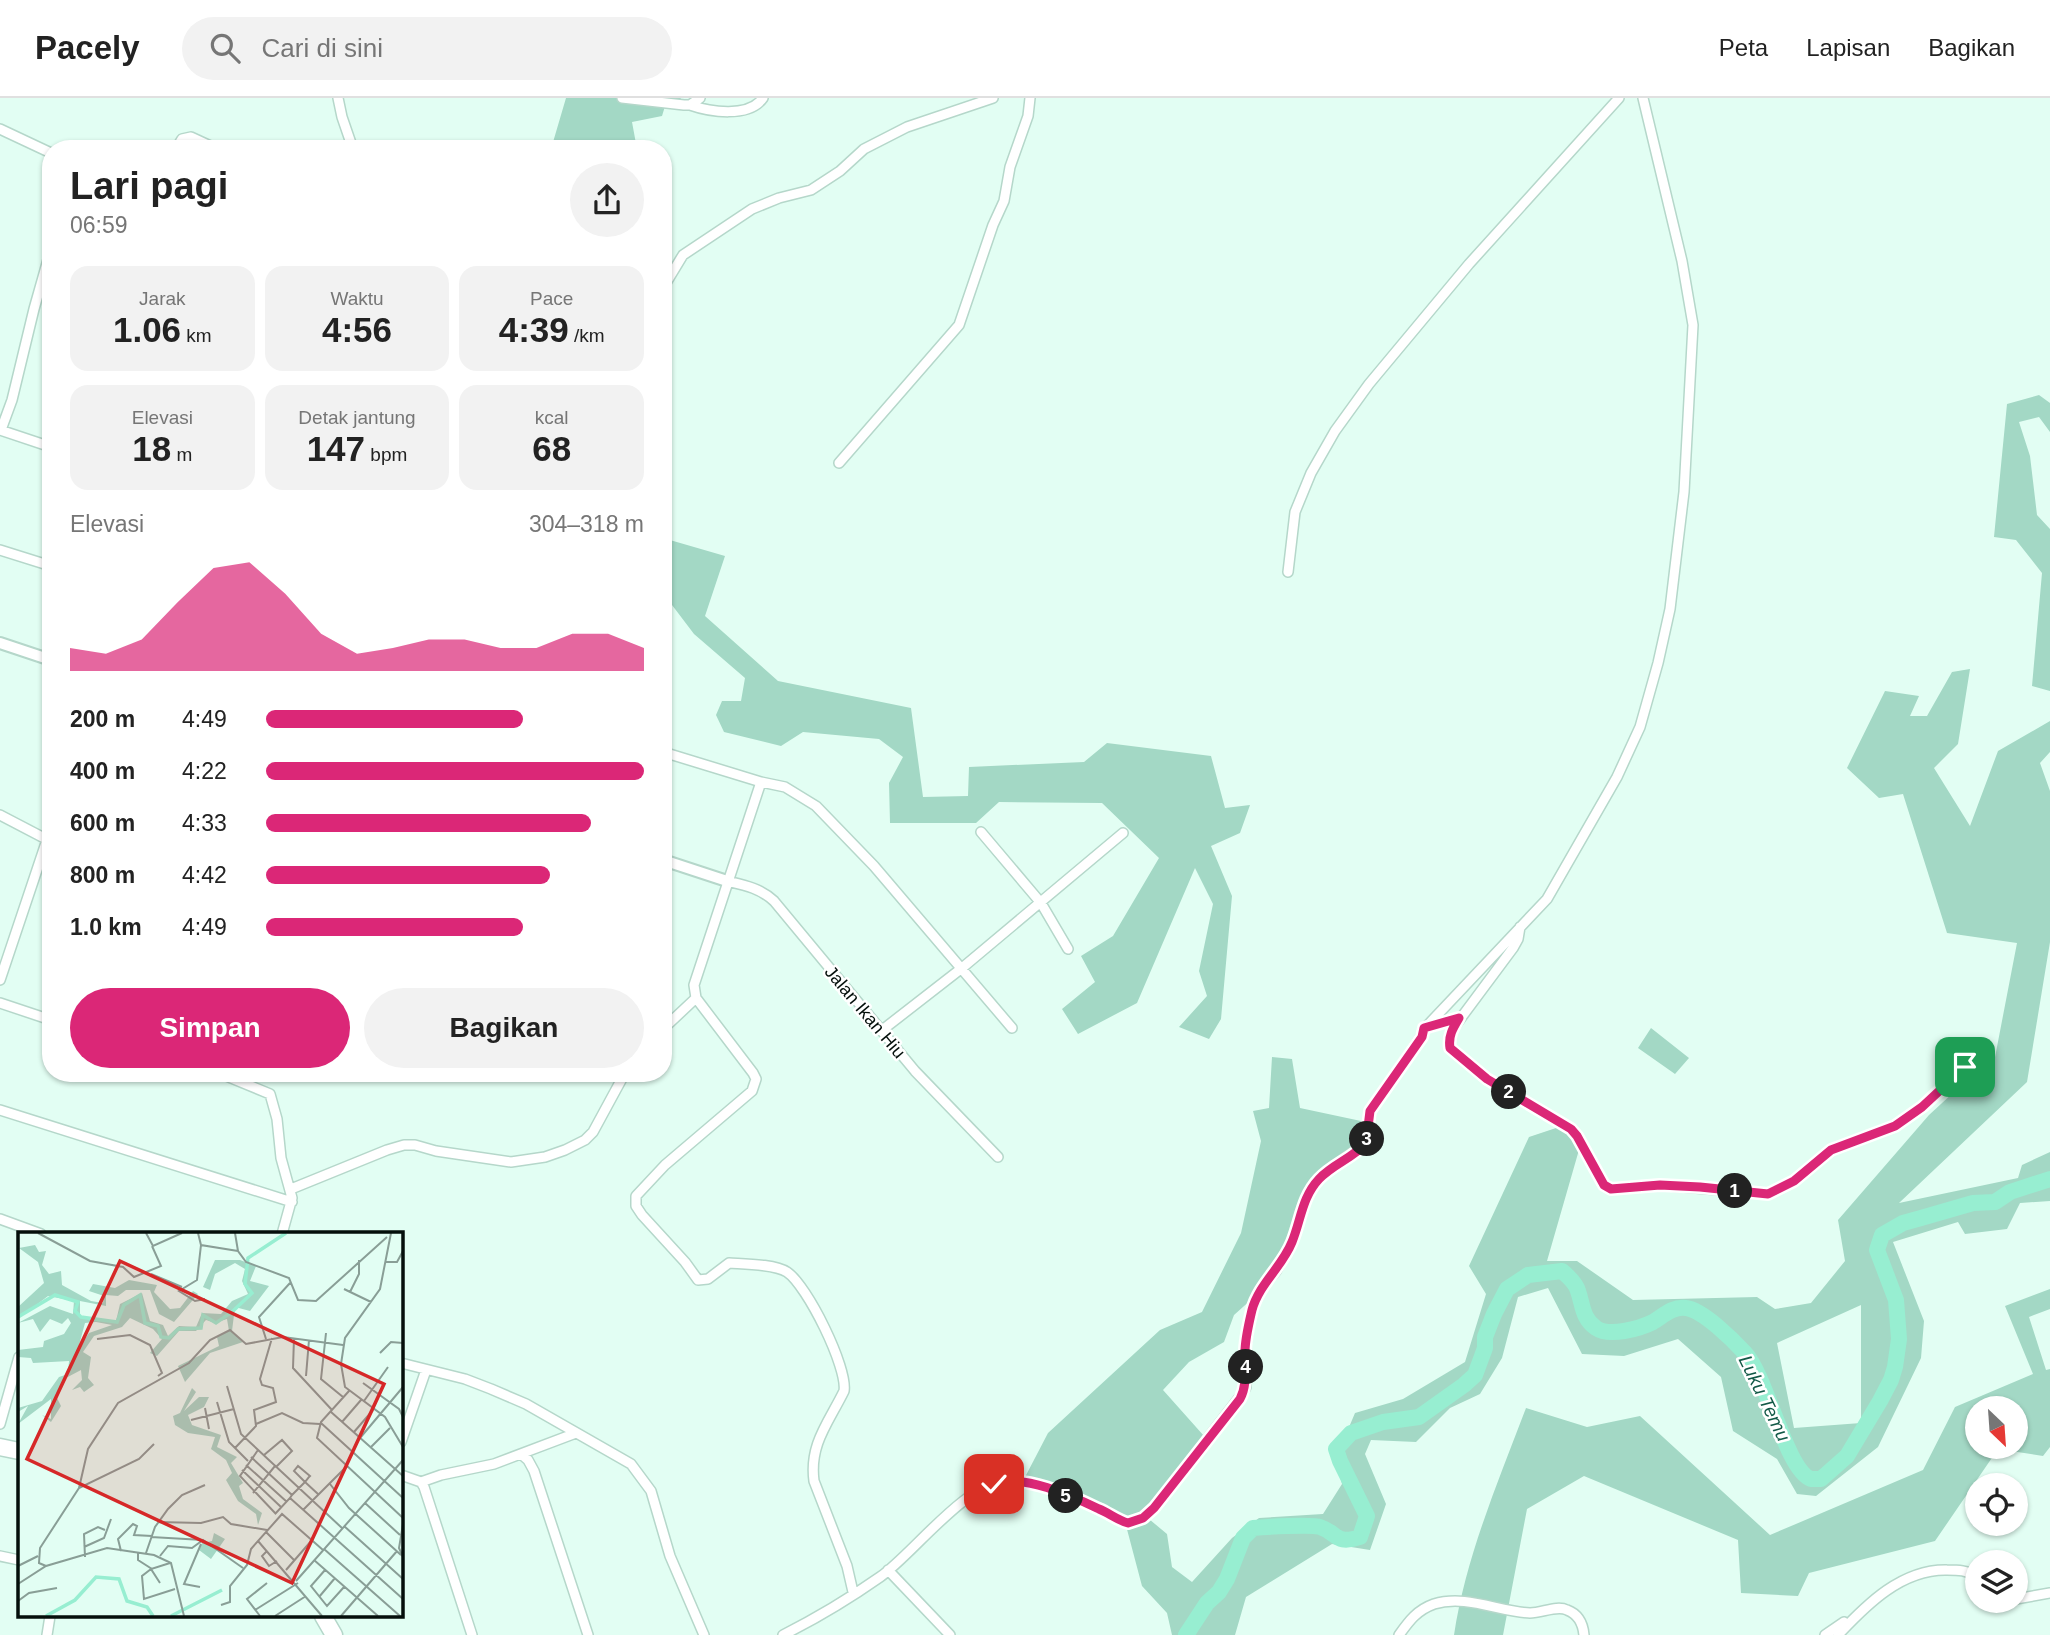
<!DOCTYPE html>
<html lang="id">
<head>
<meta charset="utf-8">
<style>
	:root { --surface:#fff; --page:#f2f2f2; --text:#222; --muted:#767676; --line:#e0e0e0; --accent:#db2777 }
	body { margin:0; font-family:Helvetica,sans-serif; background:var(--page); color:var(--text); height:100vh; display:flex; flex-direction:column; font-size:26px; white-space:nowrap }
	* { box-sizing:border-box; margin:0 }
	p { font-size:23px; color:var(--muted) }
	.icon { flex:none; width:38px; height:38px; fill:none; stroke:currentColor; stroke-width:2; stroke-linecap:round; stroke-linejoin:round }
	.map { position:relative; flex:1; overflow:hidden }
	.sheet { position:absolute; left:42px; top:42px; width:630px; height:942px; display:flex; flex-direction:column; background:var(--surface); border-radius:28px; box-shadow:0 2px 5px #0004 }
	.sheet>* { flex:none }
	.needle { width:46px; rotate:155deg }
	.fabs { position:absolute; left:1965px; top:1298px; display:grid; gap:14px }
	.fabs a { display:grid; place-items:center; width:63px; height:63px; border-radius:50%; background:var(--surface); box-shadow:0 2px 5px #0004; font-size:35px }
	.pin { position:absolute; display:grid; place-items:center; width:60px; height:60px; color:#fff; margin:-30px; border-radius:14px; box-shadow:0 4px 10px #0006 }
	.km { position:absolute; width:35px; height:35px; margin:-18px; border-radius:50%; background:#222; color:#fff; font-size:19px; line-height:35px; text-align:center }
	.round { display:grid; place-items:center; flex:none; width:74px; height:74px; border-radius:37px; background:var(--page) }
	.headline { display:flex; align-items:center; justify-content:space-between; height:119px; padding:0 28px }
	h1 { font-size:38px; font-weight:700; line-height:52px }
	.stats { display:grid; grid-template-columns:repeat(3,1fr); gap:10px; height:119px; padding:7px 28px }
	.stats div { display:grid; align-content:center; border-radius:18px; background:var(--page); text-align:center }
	.stats b { font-size:35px; font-weight:700 }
	.stats small { font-size:19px; font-weight:400 }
	.stats p { font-size:19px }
	.chart { height:196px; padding:14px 28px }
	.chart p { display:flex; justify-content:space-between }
	.chart svg { width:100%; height:126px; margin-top:7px; fill:var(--accent); opacity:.7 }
	.button { display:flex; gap:14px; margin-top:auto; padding:14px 28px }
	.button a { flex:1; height:80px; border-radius:42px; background:var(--accent); color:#fff; font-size:28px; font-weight:700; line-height:80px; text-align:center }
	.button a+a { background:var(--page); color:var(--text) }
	ul { padding:0 28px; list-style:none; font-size:23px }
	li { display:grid; grid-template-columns:112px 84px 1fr; align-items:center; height:52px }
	li i { height:18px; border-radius:9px; background:var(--accent) }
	header { display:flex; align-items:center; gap:42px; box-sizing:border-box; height:98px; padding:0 35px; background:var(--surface); border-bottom:2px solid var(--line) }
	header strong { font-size:33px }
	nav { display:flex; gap:38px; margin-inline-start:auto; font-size:24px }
	.search { width:490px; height:63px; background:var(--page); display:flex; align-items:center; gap:18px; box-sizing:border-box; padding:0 24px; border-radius:38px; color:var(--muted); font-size:26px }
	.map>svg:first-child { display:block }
	.green { fill:#a3d8c5; fill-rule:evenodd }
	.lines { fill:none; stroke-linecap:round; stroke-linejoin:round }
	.river { stroke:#97eed1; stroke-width:16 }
	.minor-casing { stroke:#b5d7ca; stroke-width:12 }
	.tertiary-casing { stroke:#b5d7ca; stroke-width:14 }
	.trunk-casing { stroke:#b5d7ca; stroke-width:19 }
	.minor { stroke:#fff; stroke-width:9 }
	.tertiary { stroke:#fff; stroke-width:10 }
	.trunk { stroke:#fff; stroke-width:16 }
	.route-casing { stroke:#fff; stroke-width:14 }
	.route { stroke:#db2777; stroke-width:9 }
	.labels { text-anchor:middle; stroke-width:5; stroke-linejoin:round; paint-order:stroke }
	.street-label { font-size:18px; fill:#040f0b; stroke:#fff }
	.water-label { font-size:19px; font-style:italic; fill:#125947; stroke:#fff }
	.inset-river { fill:none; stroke:#97eed1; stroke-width:3.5 }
	.inset-road { fill:none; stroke:#899e96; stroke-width:2 }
	.view { fill:#d62828; fill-opacity:0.15; stroke:#d62828; stroke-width:3.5 }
	.inset-edge { fill:none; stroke:#040f0b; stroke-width:3.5 }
</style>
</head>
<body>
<header>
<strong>Pacely</strong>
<div class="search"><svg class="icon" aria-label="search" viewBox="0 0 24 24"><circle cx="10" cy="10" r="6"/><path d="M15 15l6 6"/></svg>Cari di sini</div>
<nav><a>Peta</a><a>Lapisan</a><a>Bagikan</a></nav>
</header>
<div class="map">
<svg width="2050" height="1537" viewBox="0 0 2050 1537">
	<rect width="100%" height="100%" fill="#e2fef3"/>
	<!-- green -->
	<path class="green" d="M566 0H681L677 7 666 5 662 18 632 24 637 51H551Z
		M2039 297 2050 305V334L2039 319 2019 324 2030 358 2037 417 2050 431V593L2032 588 2042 475 2016 442 1994 439 2007 306Z
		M663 440 725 458 705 518 778 583 911 610 923 699 968 698 969 669 1084 664 1107 645 1211 658 1225 710 1250 707 1240 735 1211 748 1232 798 1221 921 1209 941 1179 929 1207 898 1199 873 1213 806 1195 770 1137 905 1078 936 1062 911 1095 884 1081 858 1113 838 1159 760 1102 705 999 704 976 725H890L889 685 903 659 879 641 803 634 781 648 724 634 716 617 722 603H741L745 580 694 536 672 507 663 500Z
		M1970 571 1958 646 1934 670 1970 728 1998 653 2050 623V654L2040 665 2050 693V844L2027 984 1899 1105 2018 1080 2022 1067 2050 1054V1103L2020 1105 2007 1131 1965 1136 1958 1124 1893 1144 1924 1223 1921 1260 1878 1349 1816 1398 1797 1396 1777 1361 1733 1333 1721 1279 1678 1241 1624 1258 1582 1256 1548 1190 1518 1199 1502 1260 1480 1296 1450 1310 1416 1344 1371 1342 1365 1356 1386 1406 1370 1452 1332 1446 1246 1499 1235 1537H1172L1167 1515 1142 1488 1124 1420 1023 1383 1048 1335 1160 1232 1202 1214 1241 1135 1261 1043 1253 1013 1269 1010 1272 959 1292 961 1300 1010 1361 1023 1365 1039 1362 1047 1309 1092 1290 1145 1253 1200 1234 1217 1224 1244 1189 1264 1163 1292 1204 1338 1165 1393 1143 1416 1167 1436 1172 1469 1192 1484 1232 1440 1259 1420 1323 1416 1342 1386 1336 1360 1355 1315 1403 1301 1465 1264 1486 1196 1469 1168 1529 1039 1568 1026 1583 1038 1547 1163H1577L1633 1202 1757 1199 1775 1211 1811 1205 1845 1163 1838 1122 1929 1017 1967 982 1991 980 2017 845 1947 835 1903 696 1879 700 1847 670 1885 593 1919 598 1910 618H1927L1952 574ZM1861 1207V1325L1794 1330 1777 1245Z
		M1651 930 1689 960 1675 976 1638 950Z
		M2050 1191V1211L2029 1219 2046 1272 2050 1271V1349L2043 1358 1998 1351 1935 1443 1809 1475 1798 1498 1741 1495 1738 1442 1584 1378 1527 1411 1503 1537H1454C1466 1458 1498 1384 1526 1310L1587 1329 1640 1318 1770 1437 1923 1372 1955 1309 2033 1276 2005 1208ZM1978 1311H2016V1349H1978Z"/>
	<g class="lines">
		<!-- river -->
		<path class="river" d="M1186 1537 1207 1505 1219 1494 1227 1481 1243 1440 1253 1430C1264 1429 1312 1426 1320 1429 1338 1435 1335 1447 1360 1439L1367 1418 1340 1363 1336 1351 1351 1335 1383 1324 1419 1319 1464 1287 1475 1277 1485 1250V1239L1494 1216 1507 1191 1528 1177 1562 1173C1568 1178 1576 1185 1578 1193 1583 1207 1582 1220 1596 1230 1609 1239 1639 1231 1653 1224 1663 1218 1673 1208 1686 1210 1703 1212 1733 1242 1745 1255 1767 1279 1786 1372 1811 1381 1811 1381 1821 1381 1821 1381L1847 1358 1880 1303 1891 1282 1895 1269 1899 1241 1896 1202 1877 1152 1882 1137 1903 1125 1921 1120 1973 1105 1995 1104 2010 1094 2050 1081"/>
		<defs>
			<path id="minor" d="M338 0 342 19 353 51
				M622 0 684 7H690L700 0
				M690 7C710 14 749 20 763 0
				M0 31 51 55
				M176 51 182 41 191 39 217 51
				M663 190 683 157 752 111 779 100 811 92 840 73 864 51 907 29 993 0
				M0 332 51 349
				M1 332 12 302 34 211 51 151
				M839 365 959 227 993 127 1004 103 1010 69 1028 18 1030 0
				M0 452 51 468
				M1288 474 1295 414 1311 375 1335 333 1369 286 1469 166 1619 0
				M663 654 761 684 785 689 816 708 874 768 1012 930
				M761 684 694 887 696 900 753 975 756 981 752 993 665 1067 636 1098V1108L642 1117 685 1164 698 1182 708 1181 729 1165C744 1166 775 1166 787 1174 807 1187 848 1270 844 1293 829 1324 809 1346 814 1383L847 1468 853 1494
				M0 717 46 741
				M981 734 1041 805 1068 851
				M727 783C744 787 760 790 774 803L915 973 998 1059
				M1520 829 1518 841 1513 850 1452 932 1449 943 1450 950 1487 981 1571 1031 1577 1038 1604 1087 1611 1091 1660 1087 1768 1096 1794 1083 1831 1052 1895 1028 1922 1009 1965 969
				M0 882 51 730
				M0 905 51 922
				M1426 930 1459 920
				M663 931 696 900
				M881 933 962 870 1123 735
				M219 975 270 996 277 1021 281 1060 292 1100 282 1136
				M0 1012 292 1104
				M291 1091 387 1052 404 1047H415L436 1053 511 1064 545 1059 565 1052 585 1042 593 1034 625 975
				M0 1121 41 1136
				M401 1265 465 1281 491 1291 526 1306 631 1366 651 1393 670 1458 704 1537
				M0 1326 19 1259
				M401 1344 426 1272
				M521 1356 528 1362 534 1373 588 1537
				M401 1377 421 1384 424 1389 472 1537
				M421 1384 441 1377 494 1366 576 1335
				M0 1458 19 1462
				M888 1472 950 1537
				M2016 1501 2050 1495
				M47 1537 50 1518
				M783 1537C815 1521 850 1500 880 1479 912 1457 967 1383 1007 1383 1038 1383 1072 1398 1099 1411 1109 1415 1118 1422 1128 1425L1143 1420 1154 1410 1243 1295 1246 1289 1245 1251 1251 1215 1259 1193 1276 1173 1292 1144 1300 1115 1309 1093 1324 1075 1366 1045 1370 1013 1421 939 1425 930 1547 801 1617 679 1640 629 1658 565 1670 511 1684 394 1693 227 1682 163 1643 0
				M1399 1537C1409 1523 1417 1512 1434 1506 1466 1496 1499 1514 1530 1515 1542 1515 1557 1507 1567 1512 1578 1516 1583 1526 1584 1537
				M1825 1537 1844 1524
				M1838 1537C1867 1506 1902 1471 1947 1472 1958 1472 1967 1472 1978 1479"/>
			<path id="tertiary" d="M0 545 51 562
				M663 762 727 783"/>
			<path id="trunk" d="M0 1349 19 1353
				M323 1518 334 1537"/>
		</defs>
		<!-- minor casing -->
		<use href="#minor" class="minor-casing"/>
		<!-- tertiary casing -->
		<use href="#tertiary" class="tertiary-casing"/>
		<!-- trunk casing -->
		<use href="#trunk" class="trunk-casing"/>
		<!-- minor -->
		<use href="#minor" class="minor"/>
		<!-- tertiary -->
		<use href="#tertiary" class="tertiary"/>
		<!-- trunk -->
		<use href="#trunk" class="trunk"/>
	</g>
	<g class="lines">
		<defs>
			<path id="route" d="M994 1386C1022 1375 1072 1398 1099 1411 1109 1415 1117 1422 1128 1425L1143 1420 1154 1410 1240 1301C1248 1286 1244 1271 1245 1254 1245 1241 1249 1225 1252 1212 1259 1186 1282 1169 1292 1144 1301 1122 1302 1099 1319 1081 1333 1066 1353 1060 1366 1045L1370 1013 1422 939 1424 930 1459 920C1453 930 1448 938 1450 950L1487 981 1571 1031 1577 1038 1604 1087 1611 1091 1660 1087 1700 1089 1768 1096 1794 1083 1831 1052 1895 1028 1922 1009 1965 969"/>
		</defs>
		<!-- route casing -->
		<use href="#route" class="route-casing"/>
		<!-- route -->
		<use href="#route" class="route"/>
	</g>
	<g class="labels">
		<!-- street labels -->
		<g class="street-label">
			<text transform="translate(865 914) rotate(50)" y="6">Jalan Ikan Hiu</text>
		</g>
		<!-- water labels -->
		<g class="water-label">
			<text transform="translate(1765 1300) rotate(64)" y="7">Luku Temu</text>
		</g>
	</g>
	<!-- overview -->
	<g transform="translate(18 1134)">
		<rect width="385" height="385" fill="#e2fef3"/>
		<path d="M17 13 21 20 28 19 24 33 31 42 43 39 44 53 73 69 85 71 86 64 71 59 75 52 97 56 111 48 139 53 136 60 152 77 162 76 175 59 180 62 156 90 141 82 132 58H108L100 64 88 63V74L62 69V84L98 89 102 72 124 61 132 89 145 93 150 104 161 94 178 95 184 81 203 82 214 69 230 62 224 49 227 37 217 31 197 42 192 58 185 55 197 28H222L238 34 232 49 251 54 232 79 217 75 214 99 225 110 192 121 167 150 160 134 201 114 199 105 211 99 209 87 197 91 188 88 178 99H161L139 124 132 121 144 107 135 97 112 86 104 95 76 104 65 120 73 125 70 146 76 153 66 160 62 155 54 158 64 148 63 138 46 147 39 166 43 174 33 190 24 183 33 187V167L0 192 10 174 0 180V176L24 169 41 145 50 142 51 129 15 131 13 126 0 125V118L25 115 26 109 46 102 53 91 50 86 44 92 32 87 22 100 15 87 0 91 32 74 55 82 56 69 30 64 0 87V75L26 51 20 30 1 16ZM78 90 94 93 71 101 60 117 67 91ZM174 156 178 160 166 179 181 165H191L186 175 170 183 174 193 203 203 199 215 219 225 213 231 225 251 221 254 225 267 244 281 240 293 238 282 220 269 208 248 214 241 208 228 193 217 197 205 170 201 157 193 155 184 162 181ZM196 301 207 307 193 327 181 318 184 311 194 309Z" fill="#a3d8c5" fill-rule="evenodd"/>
		<path class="inset-river" d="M0 85 37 63 60 70 57 79 63 85 99 90 106 73 122 63 127 91 140 94 143 105 151 106 160 97 183 96 185 83 198 91 214 80 234 61 227 52 230 26 268 1M28 384 57 368 78 345 101 347 109 369 129 375 135 384M153 384 204 358"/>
		<path class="inset-road" d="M20 1 72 29 105 35 116 45 143 34 134 14M128 1 135 14 164 1M180 1 183 13 220 19M217 1 220 19 228 30 271 46 280 68 298 69 369 5M373 1 362 57 327 106 323 132 327 155 367 185 385 215M183 13 179 48 161 59 177 69 187 67M367 30H379L385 19M133 42 164 55M326 57 353 70M332 60 341 42V28M308 101 303 147 325 165M276 106 275 136 314 178M79 107 112 103 132 113 144 141 140 144M248 107 241 85 272 51M362 121 373 110 385 111M288 144 291 108M345 151 381 177 385 185M209 154 223 202 324 296M331 159 303 190 299 206 385 286M346 169 370 135M199 170 211 210 230 229M187 176 191 197M313 180 385 244M173 188 216 177M324 190 343 168M303 191 385 266M238 192 264 181 285 191 302 192M336 200 355 178M342 206 385 155M217 216 238 194 236 178 258 170 255 156 244 153 242 147 254 106M352 216 372 196M240 218 222 244 258 282M246 223 264 208 274 219 258 235M233 225 274 263M228 233 269 270M224 238 263 275M312 252 331 276 383 323M61 256 70 217 100 171 171 131 192 108 212 98 228 112 265 105 325 113M235 261 257 234M272 266 385 367M347 271 382 303M285 278 329 234M257 282 272 266 274 263 287 250 291 245 292 244 280 234 276 239 287 250 300 262M140 290 183 291 205 285 213 292 249 298M385 292 381 316 385 325M326 294 385 347M248 300 276 328M133 305 185 308M240 309 304 384M66 315 86 306 93 287M306 317 382 384M103 319 100 307 115 292 119 294 116 303 134 304M249 319 244 324 251 334 259 329M120 321V328L134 337M128 321 137 295 150 277 164 263 187 253M142 324 150 314 174 316 185 308 225 336M67 325 66 302 80 295 87 298M296 328 360 384M0 334 20 324M28 334 21 331 22 316 61 256 121 227 136 212M133 337 124 344 126 367 157 357M268 338 294 308M307 338 293 354 309 374 326 355M278 349 385 228M142 351 133 337 152 331M0 352 28 334 89 316 136 323 153 331 166 384M182 355 166 352 183 312M301 365 317 346M0 369 11 361 39 356M203 373 212 370V354L229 333 233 317 264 282 305 318M237 378 280 351M242 384 229 367 249 351M257 384 288 364M323 384 379 319"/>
		<path class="view" d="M102 29 366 152 274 351 9 227Z"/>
		<rect width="385" height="385" class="inset-edge"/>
	</g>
</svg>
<div class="fabs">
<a><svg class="needle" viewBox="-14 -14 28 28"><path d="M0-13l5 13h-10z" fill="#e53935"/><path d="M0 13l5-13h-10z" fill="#767676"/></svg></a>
<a><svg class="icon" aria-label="locate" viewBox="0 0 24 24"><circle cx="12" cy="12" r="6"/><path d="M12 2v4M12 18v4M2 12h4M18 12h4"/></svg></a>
<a><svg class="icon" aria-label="layers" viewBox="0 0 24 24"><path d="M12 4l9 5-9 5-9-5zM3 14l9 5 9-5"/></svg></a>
</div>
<div class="pin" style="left:1965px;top:969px;background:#1e9e55"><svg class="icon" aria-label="arrive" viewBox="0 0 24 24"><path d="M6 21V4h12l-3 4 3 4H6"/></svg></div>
<div class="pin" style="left:994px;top:1386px;background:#d93025"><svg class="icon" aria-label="check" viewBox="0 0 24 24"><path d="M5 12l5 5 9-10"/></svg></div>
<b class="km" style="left:1735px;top:1093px">1</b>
<b class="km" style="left:1509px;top:994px">2</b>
<b class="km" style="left:1367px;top:1041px">3</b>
<b class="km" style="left:1246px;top:1269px">4</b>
<b class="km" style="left:1066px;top:1398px">5</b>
<section class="sheet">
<div class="headline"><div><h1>Lari pagi</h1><p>06:59</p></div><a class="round"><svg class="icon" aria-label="share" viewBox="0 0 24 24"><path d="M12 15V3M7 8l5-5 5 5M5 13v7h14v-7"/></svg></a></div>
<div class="stats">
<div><p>Jarak</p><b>1.06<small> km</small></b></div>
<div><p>Waktu</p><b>4:56</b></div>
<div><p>Pace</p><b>4:39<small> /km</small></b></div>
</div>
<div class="stats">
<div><p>Elevasi</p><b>18<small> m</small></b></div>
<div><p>Detak jantung</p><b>147<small> bpm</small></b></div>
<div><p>kcal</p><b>68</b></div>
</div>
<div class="chart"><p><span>Elevasi</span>304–318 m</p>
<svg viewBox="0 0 160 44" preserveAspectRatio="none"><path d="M0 44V36L10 38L20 33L30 20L40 8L50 6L60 17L70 31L80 38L90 36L100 33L110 33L120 36L130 36L140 31L150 31L160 36V44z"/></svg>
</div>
<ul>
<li><b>200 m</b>4:49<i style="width:68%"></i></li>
<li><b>400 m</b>4:22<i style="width:100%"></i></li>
<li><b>600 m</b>4:33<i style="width:86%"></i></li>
<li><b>800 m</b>4:42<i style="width:75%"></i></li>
<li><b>1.0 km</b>4:49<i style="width:68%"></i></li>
</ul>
<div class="button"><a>Simpan</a><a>Bagikan</a></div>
</section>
</div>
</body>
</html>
